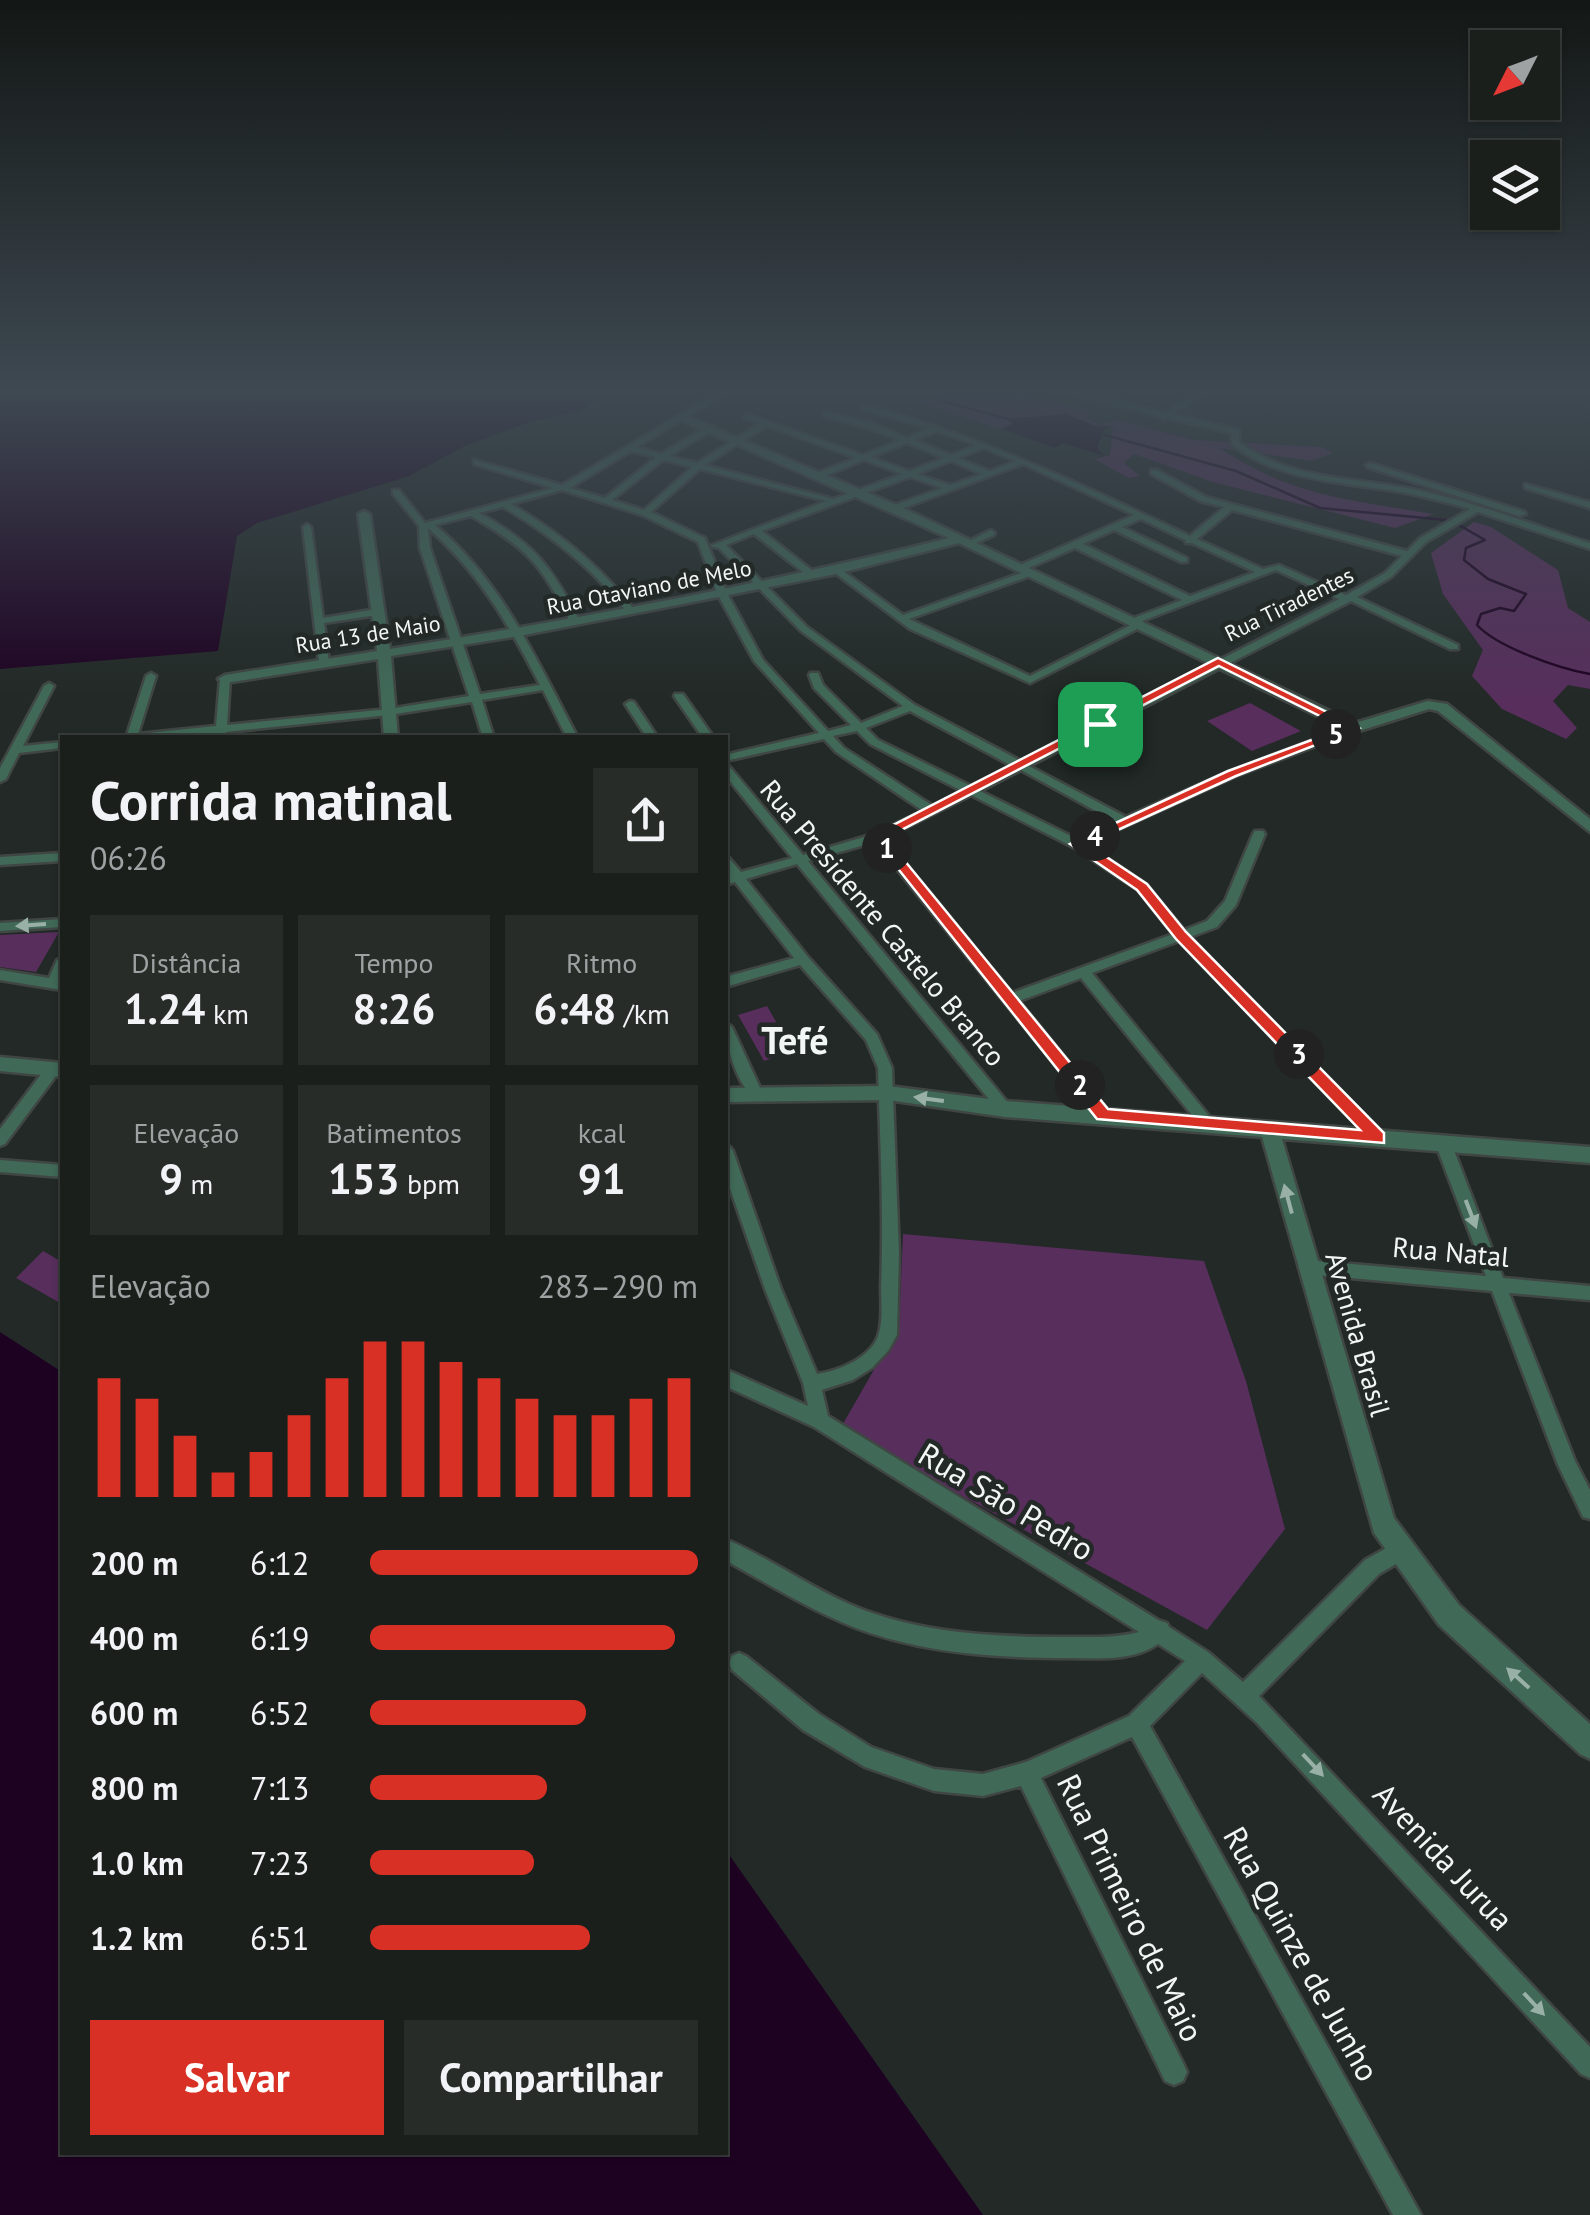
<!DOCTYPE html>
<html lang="pt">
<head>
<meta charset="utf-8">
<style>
	:root { --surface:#1a1f1c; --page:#272c29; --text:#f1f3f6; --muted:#9fa2a3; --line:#383d3b; --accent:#d93025 }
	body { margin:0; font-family:"PT Sans",sans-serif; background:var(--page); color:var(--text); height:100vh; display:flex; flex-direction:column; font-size:38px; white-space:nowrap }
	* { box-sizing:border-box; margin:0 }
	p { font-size:32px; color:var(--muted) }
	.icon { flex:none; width:55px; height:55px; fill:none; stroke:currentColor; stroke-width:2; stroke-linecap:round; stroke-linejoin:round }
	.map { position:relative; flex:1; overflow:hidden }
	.panel { position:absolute; left:60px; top:735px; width:668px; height:1420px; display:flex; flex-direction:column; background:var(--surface); border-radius:0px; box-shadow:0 2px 8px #0004,0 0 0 2px var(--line) }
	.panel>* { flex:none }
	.needle { width:65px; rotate:228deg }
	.fabs { position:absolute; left:1470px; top:30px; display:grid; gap:20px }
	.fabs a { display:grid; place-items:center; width:90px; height:90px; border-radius:0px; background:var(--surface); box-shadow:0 2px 8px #0004,0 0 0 2px var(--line); font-size:50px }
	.pin { position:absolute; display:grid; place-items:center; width:85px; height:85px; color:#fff; margin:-42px; border-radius:20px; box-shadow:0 5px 15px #0006 }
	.km { position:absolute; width:50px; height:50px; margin:-25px; border-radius:50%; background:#222; color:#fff; font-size:28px; line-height:50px; text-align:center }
	.round { display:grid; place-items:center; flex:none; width:105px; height:105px; border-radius:0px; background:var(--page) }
	.overview { display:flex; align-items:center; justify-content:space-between; height:170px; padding:0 30px }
	h1 { font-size:55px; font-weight:700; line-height:75px }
	.figures { display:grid; grid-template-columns:repeat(3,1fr); gap:15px; height:170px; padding:10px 30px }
	.figures div { display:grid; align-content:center; border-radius:0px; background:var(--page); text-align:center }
	.figures b { font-size:42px; font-weight:700 }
	.figures small { font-size:28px; font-weight:400 }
	.figures p { font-size:28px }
	.chart { height:280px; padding:20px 30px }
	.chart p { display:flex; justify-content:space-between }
	.chart svg { width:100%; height:180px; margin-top:10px; stroke:var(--accent); stroke-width:6 }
	.primary-button { display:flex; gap:20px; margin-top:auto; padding:20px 30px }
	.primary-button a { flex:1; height:115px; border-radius:0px; background:var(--accent); color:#fff; font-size:40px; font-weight:700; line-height:115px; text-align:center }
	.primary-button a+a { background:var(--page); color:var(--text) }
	ul { padding:0 30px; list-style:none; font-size:32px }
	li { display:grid; grid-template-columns:160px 120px 1fr; align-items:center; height:75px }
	li i { height:25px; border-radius:12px; background:var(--accent) }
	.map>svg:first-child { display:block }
	.green { fill:#572e5c }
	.water { fill:#1e0222 }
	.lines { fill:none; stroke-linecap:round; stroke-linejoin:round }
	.stream { stroke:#1e0222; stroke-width:2.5 }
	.minor-casing { stroke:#3f4643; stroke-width:5 }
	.tertiary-casing { stroke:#3f4643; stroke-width:5 }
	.minor { fill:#406957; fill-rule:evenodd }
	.tertiary { fill:#406957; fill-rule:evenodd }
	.oneway { fill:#99b0a6 }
	.route { fill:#d93025; stroke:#fff; stroke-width:2.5; fill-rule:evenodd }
	.labels { text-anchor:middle; stroke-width:9; stroke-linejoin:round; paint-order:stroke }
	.far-street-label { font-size:22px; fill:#f2f6f4; stroke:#222926 }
	.street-label { font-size:28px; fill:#f2f6f4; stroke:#222926 }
	.near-street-label { font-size:32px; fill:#f2f6f4; stroke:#222926 }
	.district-label { font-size:38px; font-weight:bold; fill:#f2f6f4; stroke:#222926 }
</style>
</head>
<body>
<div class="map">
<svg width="1590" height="2215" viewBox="0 0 1590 2215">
	<rect width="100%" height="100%" fill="#222926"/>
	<!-- green -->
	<path class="green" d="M929 390H1010L1089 411 1087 419 1100 425 1118 420 1193 440 1322 447 1333 453 1312 461 1220 448C1290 496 1351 500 1433 514L1395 528 1213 482 1134 454 1124 463 1140 476 1129 478 1094 459 1110 455 1113 426 1013 423 1000 429 916 401 930 398Z
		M1474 522 1491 527 1558 570 1568 608 1590 622V689L1568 685 1553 701 1577 728 1566 739 1502 709 1472 676 1483 650 1443 594 1431 553Z
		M1250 703 1301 731 1252 751 1207 721Z
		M59 932 36 972 0 967V935Z
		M767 1006 793 1051 764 1061 738 1015Z
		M903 1234 1204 1261 1246 1381 1285 1529 1207 1630 840 1429 899 1326Z
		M43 1251 62 1262V1304L16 1278Z"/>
	<!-- water -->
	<path class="water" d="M0 390H618L580 411 529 422 465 446 409 476 257 523 237 536 218 651 0 669Z
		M1066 414 1098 427 1112 426 1104 429 1097 448 1104 456 1063 443 1055 448 1002 429 1013 424 1006 419Z
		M0 1332 62 1372V2152H725V1849L983 2215H0Z"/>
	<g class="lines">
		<!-- stream -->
		<path class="stream" d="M931 398 1008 419
			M1101 434 1236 471 1320 508 1446 520
			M1459 525 1485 540 1466 548 1464 560 1488 579 1526 594 1514 611 1500 608 1481 614 1477 625C1497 647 1560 669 1590 674"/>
		<defs>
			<path id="minor" d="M722 390H731L637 447 661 454 707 426H713V430L669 456 697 463 760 423 744 418 747 414 863 455 900 440 865 427 824 416V412L871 423 907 438 930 428 861 409 864 405C978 435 1083 485 1190 536L1224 507 1200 501 1151 474V470H1157L1206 497 1407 551 1420 538 1470 509C1445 502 1420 495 1395 491 1338 482 1279 480 1232 445V433L1167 418 1163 419 1160 416 1057 390H1070L1165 413 1200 390H1209L1172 414 1239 430V442C1292 482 1360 477 1422 491 1479 504 1534 525 1590 543V549L1478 512 1426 542 1391 577 1357 597 1458 645V649H1450L1351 601 1029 766 1126 817 1228 772 1350 726H1358V730L1236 776 1086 844 1146 884 1184 930 1207 921 1225 901 1253 834 1255 831H1263L1265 834 1236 905 1217 927 1190 937 1383 1134 1386 1138 1383 1142H1373L1179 941 1092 973 1214 1122 1217 1126 1214 1130H1204L1081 978 1019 1001 1111 1114 1108 1118H1098L875 842 808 861 1013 1109 1005 1115 1000 1113 797 864 746 879 808 957 877 1034 892 1068 899 1253 897 1335 888 1351 872 1368 853 1380 822 1390 828 1416 1158 1620 1167 1623 1169 1627 1208 1652 1243 1682 1365 1560 1399 1541 1406 1544 1409 1551 1406 1558 1379 1574 1259 1696 1590 2047V2078L1581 2074 1257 1723 1202 1673 1150 1726 1421 2215H1393L1132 1737 1041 1778 1183 2063 1187 2072 1183 2081 1174 2085 1165 2081 1021 1786 983 1796 934 1791 865 1767 803 1730 732 1670 729 1663 732 1656 739 1653 746 1656 819 1714 871 1747 934 1769 983 1774 1026 1762 1129 1716 1185 1661 1158 1644C1132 1662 1098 1658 1068 1658 1002 1658 933 1654 870 1633 818 1615 772 1586 725 1560V1539C768 1557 806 1585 849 1604 918 1634 996 1637 1070 1637 1093 1637 1116 1638 1139 1632L814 1427 725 1386V1369L808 1406 803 1383 765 1289 725 1174V1145L730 1147 733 1151 781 1289 817 1374C839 1371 873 1357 879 1333 883 1319 881 1300 881 1286 884 1214 880 1141 878 1068L866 1040 800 965 725 987V977L794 958 735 882 725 885V877L730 876 725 869V857L729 858 741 872 792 858 725 775V765L729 766 803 855 874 834 923 811 836 752 824 739 725 761V755L819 733 754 661 717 593 698 542 642 515 562 490 511 504C559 532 599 565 633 608V612H627C592 568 551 535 503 507L479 513C534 543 551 566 580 621L575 624 570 621C540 563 527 548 471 516L435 525C503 582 537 661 578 738H567L543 690 482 700 494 738H483L472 702 389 715 226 732V738H215V733L171 738H126L146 676 151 673 156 676 138 734 216 726 220 679 225 676 230 679 227 725 389 709 469 696 420 548 419 526 393 494V490H399L425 523 553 488 474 464V460L562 485ZM767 426 856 458 819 472V476H825L864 460 902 474 833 499 705 465ZM937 431 977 445 951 455 914 440ZM907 443 944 458 909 471 871 457ZM984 448 1013 460 1016 461 990 471 958 458ZM631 451 656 457 605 498 570 488ZM663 460 692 467 644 510 612 500ZM951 461 982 474 950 485 917 474ZM1023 464 1134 515 1018 566V570H1024L1075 548 1182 600 1131 619 1129 621 1133 624 1030 676 909 619 1033 575V571H1027L903 615 839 568 831 570 910 629 1030 683 1143 626 1145 624 1142 621 1276 570 1339 599 1021 761 915 705 807 627 726 545 754 534 808 576H814V572L762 531 910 477 942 488 892 506V510H898ZM700 469 826 501 710 546 719 548 801 631 903 706 861 723 823 685 818 673H810L809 675 814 688 851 725 828 731 763 660 727 593 705 538 651 512ZM1232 510 1402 556 1385 573 1346 595 1279 565 1263 569 1197 539ZM1141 519 1185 540 1186 543H1192L1255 572 1190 596 1083 544 1114 530 1181 562H1187V558L1122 527ZM428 528C479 572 509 625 540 685L480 694 430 548ZM910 711 1012 766 971 786 878 740 866 728ZM857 731 870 744 962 791 933 806 844 748 833 736ZM1021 770 1116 822 1077 839 980 791ZM971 795 1073 847 1138 890 1173 934 1012 993 885 838Z
				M1370 463 1525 512 1526 514 1519 516 1367 467 1366 465Z
				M1525 484 1590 502V508L1525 488Z
				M307 524 311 527 323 618 377 609 382 612 377 615 324 623 329 662 324 665 319 662 303 527Z
				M991 530 995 533 994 535 972 545 965 543Z
				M49 683 54 686 23 746 62 742V748L19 753 6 779 0 782V768L44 686Z
				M675 694H683L714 738H703L674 696Z
				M630 701 634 702 658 738H647L625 704Z
				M62 853V861L0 865V857Z
				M62 919V927L0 931V923Z
				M62 958V990L0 980V970L49 978 57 960Z
				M725 1022 732 1027 762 1092 760 1096 755 1098C737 1086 725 1043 725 1022Z
				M53 1064 60 1069 58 1073 5 1144 0 1146V1129L48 1065Z
				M1444 1139 1449 1141 1452 1145 1503 1278 1590 1286V1300L1509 1293 1575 1461 1590 1490V1519L1583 1517 1558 1465 1492 1291 1307 1274 1301 1272 1299 1267 1301 1262 1307 1260 1486 1276 1436 1145 1439 1141Z
				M0 1160 62 1165V1177L0 1172Z"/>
			<path id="tertiary" d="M684 415 899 506 1355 723 1428 701 1447 704 1590 819V832L1438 711 1429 709 1359 731H1349L959 543 836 574 519 636 391 656 398 738H384L378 659 225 683 218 679 225 675 377 651 358 514 364 511 370 514 390 649C578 619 765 584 949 538L680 420Z
				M0 1057 62 1063V1077L0 1071Z
				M888 1086 1005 1101 1590 1147V1163L1282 1139 1394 1518 1459 1605 1590 1724V1759L1580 1754 1439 1625 1374 1533 1262 1137 1005 1117 888 1100 725 1102V1088Z"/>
		</defs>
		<!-- minor casing -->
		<use href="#minor" class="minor-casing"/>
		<!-- tertiary casing -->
		<use href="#tertiary" class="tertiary-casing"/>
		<!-- minor -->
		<use href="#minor" class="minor"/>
		<!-- tertiary -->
		<use href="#tertiary" class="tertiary"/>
	</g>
	<!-- one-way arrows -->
	<defs><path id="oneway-solid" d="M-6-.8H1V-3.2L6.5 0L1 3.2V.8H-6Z" transform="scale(2.5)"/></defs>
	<g class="oneway">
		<use href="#oneway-solid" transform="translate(31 925) rotate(176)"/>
		<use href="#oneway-solid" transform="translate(929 1099) rotate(-172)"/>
		<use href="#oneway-solid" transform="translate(1288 1199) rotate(-105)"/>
		<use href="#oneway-solid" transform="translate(1471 1214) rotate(69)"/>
		<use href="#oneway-solid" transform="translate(1518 1678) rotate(-138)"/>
		<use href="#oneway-solid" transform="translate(1313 1765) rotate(47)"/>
		<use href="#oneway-solid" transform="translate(1534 2004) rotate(47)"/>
	</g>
	<!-- sky -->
	<linearGradient id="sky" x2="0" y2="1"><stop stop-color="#131715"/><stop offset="0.56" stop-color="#3e4952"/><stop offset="1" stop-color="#3e4952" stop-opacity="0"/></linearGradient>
	<rect width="1590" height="700" fill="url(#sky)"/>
	<!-- route -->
	<path class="route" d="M1218 658 1359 728 1236 776 1087 844 1147 884 1186 932 1384 1133V1143L1097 1119 872 836ZM1219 666 1344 728 1228 771 1070 844 1137 890 1176 939 1360 1130 1108 1109 886 838Z"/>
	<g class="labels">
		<!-- far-street labels -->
		<g class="far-street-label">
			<text transform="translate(649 587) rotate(-11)" y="8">Rua Otaviano de Melo</text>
			<text transform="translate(1289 604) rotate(-26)" y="8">Rua Tiradentes</text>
			<text transform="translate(368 634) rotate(-9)" y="8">Rua 13 de Maio</text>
		</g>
		<!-- street labels -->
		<g class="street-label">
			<text transform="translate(883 923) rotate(50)" y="10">Rua Presidente Castelo Branco</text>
			<text transform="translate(1451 1252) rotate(5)" y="10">Rua Natal</text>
			<text transform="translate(1358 1334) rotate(74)" y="10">Avenida Brasil</text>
		</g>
		<!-- near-street labels -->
		<g class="near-street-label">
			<text transform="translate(1006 1502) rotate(31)" y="11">Rua São Pedro</text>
			<text transform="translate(1443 1857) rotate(47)" y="11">Avenida Jurua</text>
			<text transform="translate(1130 1908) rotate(64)" y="11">Rua Primeiro de Maio</text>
			<text transform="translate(1301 1954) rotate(61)" y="11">Rua Quinze de Junho</text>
		</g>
		<!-- district labels -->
		<g class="district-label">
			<text x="795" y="1054">Tefé</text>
		</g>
	</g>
</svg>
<div class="fabs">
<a><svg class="needle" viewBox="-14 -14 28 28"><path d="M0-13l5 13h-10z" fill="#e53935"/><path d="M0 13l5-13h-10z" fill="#9fa2a3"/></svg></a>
<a><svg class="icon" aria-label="layers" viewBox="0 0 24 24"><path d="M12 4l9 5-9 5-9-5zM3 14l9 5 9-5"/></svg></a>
</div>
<div class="pin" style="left:1100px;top:724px;background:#1e9e55"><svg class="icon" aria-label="arrive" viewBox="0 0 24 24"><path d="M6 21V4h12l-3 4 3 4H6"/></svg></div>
<b class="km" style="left:887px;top:848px">1</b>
<b class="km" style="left:1080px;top:1085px">2</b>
<b class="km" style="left:1299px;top:1054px">3</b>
<b class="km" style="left:1095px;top:836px">4</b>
<b class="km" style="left:1336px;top:734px">5</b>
<section class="panel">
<div class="overview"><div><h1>Corrida matinal</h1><p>06:26</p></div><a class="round"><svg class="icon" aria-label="share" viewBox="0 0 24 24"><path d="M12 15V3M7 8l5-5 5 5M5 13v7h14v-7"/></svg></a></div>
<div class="figures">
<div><p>Distância</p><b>1.24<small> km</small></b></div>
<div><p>Tempo</p><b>8:26</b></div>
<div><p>Ritmo</p><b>6:48<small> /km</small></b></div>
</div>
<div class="figures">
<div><p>Elevação</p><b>9<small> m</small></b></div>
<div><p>Batimentos</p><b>153<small> bpm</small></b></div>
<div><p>kcal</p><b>91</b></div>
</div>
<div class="chart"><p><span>Elevação</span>283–290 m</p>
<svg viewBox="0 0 160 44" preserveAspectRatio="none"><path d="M5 44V15M15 44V20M25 44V29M35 44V38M45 44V33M55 44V24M65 44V15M75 44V6M85 44V6M95 44V11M105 44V15M115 44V20M125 44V24M135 44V24M145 44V20M155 44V15"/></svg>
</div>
<ul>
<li><b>200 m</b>6:12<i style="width:100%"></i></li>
<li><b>400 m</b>6:19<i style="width:93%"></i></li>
<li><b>600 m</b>6:52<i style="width:66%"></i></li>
<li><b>800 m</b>7:13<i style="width:54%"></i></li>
<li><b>1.0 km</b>7:23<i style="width:50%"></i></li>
<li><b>1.2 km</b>6:51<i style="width:67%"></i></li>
</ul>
<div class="primary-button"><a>Salvar</a><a>Compartilhar</a></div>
</section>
</div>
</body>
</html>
